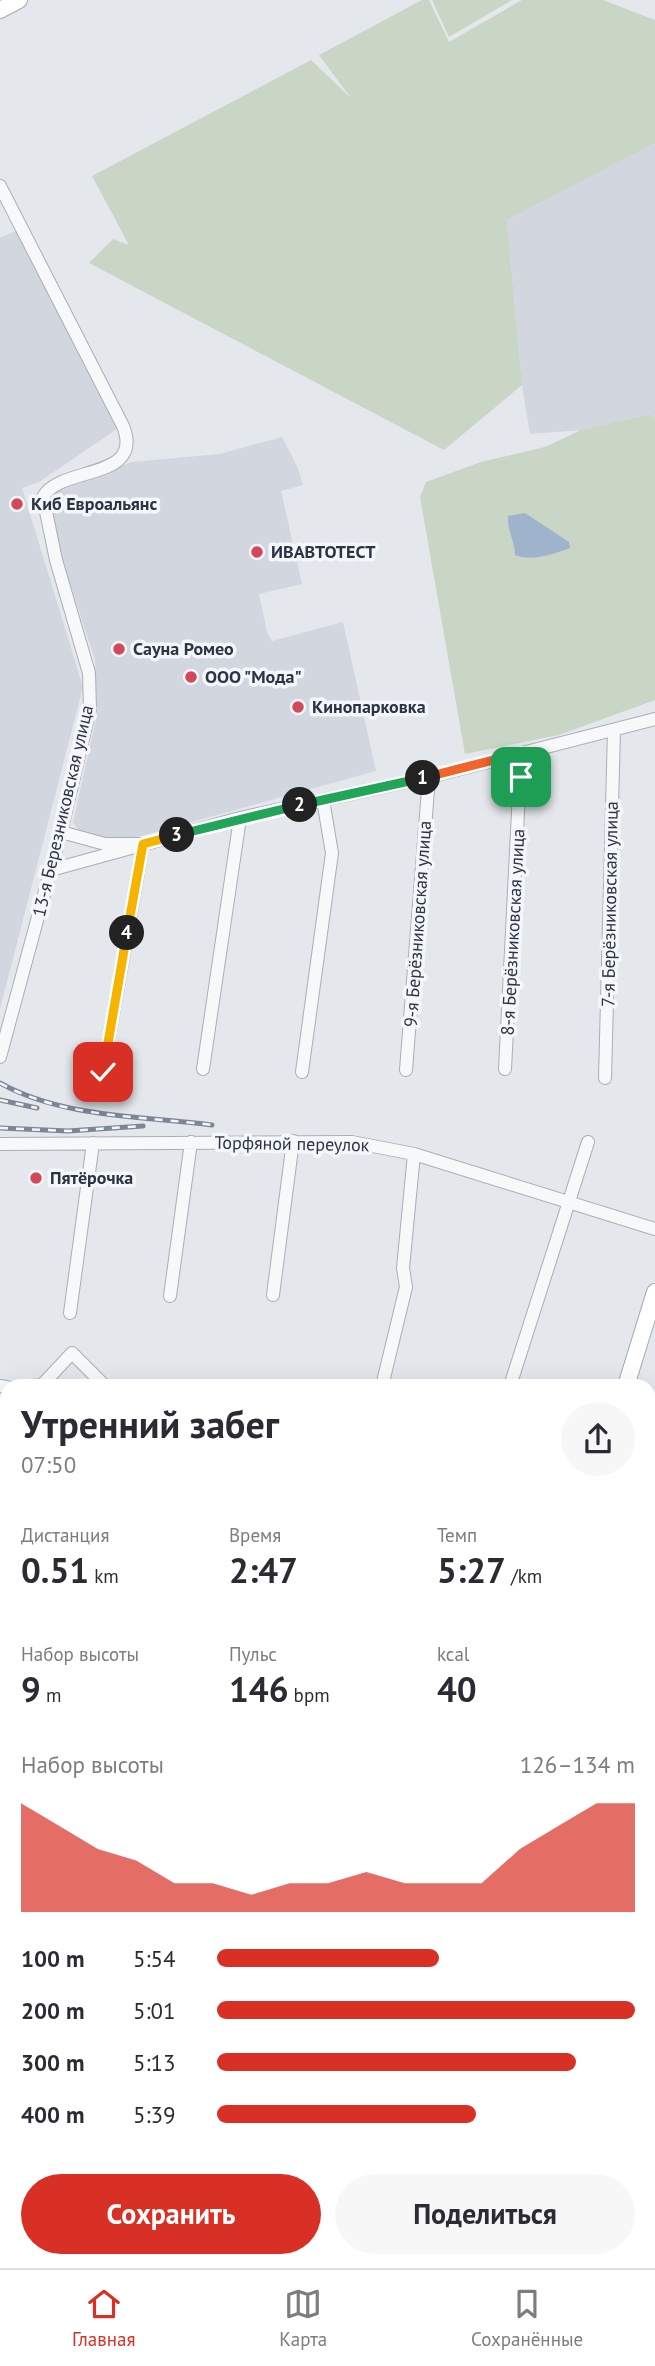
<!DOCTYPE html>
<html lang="ru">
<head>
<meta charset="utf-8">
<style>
	:root { --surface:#fff; --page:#f7f7f7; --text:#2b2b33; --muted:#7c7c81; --line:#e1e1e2; --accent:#d93025 }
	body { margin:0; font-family:"PT Sans",sans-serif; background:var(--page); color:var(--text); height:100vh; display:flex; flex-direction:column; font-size:26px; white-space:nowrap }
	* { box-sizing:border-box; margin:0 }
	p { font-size:23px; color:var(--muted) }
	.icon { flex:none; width:38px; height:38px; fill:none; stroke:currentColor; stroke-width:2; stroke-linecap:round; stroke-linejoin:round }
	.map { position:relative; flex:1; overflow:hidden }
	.details { position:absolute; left:0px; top:1379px; width:656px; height:889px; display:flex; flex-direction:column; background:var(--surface); border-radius:21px 21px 0 0; box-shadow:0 7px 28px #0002 }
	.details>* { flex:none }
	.pin { position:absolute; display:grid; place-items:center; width:60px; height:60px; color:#fff; margin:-30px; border-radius:14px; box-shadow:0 4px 10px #0006 }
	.km { position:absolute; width:35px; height:35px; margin:-18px; border-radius:50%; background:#222; color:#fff; font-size:19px; line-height:35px; text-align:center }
	.round { display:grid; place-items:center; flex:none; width:74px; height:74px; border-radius:37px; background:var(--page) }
	.summary { display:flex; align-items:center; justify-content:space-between; height:119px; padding:0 21px }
	h1 { font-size:38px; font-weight:700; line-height:52px }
	.stats { display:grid; grid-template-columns:repeat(3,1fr); gap:10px; height:119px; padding:7px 21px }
	.stats div { display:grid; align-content:center }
	.stats b { font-size:35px; font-weight:700 }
	.stats small { font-size:19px; font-weight:400 }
	.stats p { font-size:19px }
	.chart { height:196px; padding:14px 21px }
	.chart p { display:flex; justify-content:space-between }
	.chart svg { width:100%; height:126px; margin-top:7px; fill:var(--accent); opacity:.7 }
	.cta { display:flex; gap:14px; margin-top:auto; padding:14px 21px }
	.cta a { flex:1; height:80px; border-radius:42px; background:var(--accent); color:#fff; font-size:28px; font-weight:700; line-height:80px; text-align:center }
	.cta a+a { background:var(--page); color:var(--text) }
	ul { padding:0 21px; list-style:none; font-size:23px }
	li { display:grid; grid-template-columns:112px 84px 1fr; align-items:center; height:52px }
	li i { height:18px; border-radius:9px; background:var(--accent) }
	.tab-bar { display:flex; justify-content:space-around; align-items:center; height:98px; border-top:2px solid var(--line); background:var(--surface); font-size:19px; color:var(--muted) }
	.tab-bar a { display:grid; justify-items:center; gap:4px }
	.tab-bar .selected { color:var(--accent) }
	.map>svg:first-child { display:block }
	.built { fill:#d2d6de }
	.green { fill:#c9d6c5 }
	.water { fill:#9fb4cc }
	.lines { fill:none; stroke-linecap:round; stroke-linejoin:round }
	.minor-casing { stroke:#a9aeb7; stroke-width:14 }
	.major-casing { stroke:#a3abb8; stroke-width:18 }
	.minor { stroke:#f7f8fa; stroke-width:12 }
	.major { stroke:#fff; stroke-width:16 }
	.rail-casing { stroke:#7d8696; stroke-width:5 }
	.rail { stroke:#f4f6f9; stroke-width:2.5; stroke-dasharray:8; stroke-linecap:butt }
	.split-1-casing { stroke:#fff; stroke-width:14 }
	.split-2-casing { stroke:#fff; stroke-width:14 }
	.split-3-casing { stroke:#fff; stroke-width:14 }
	.split-4-casing { stroke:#fff; stroke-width:14 }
	.split-5-casing { stroke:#fff; stroke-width:14 }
	.split-1 { stroke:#f0652b; stroke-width:9 }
	.split-2 { stroke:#22a559; stroke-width:9 }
	.split-3 { stroke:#22a559; stroke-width:9 }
	.split-4 { stroke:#f5b400; stroke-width:9 }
	.split-5 { stroke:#f5b400; stroke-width:9 }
	.poi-dot { fill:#d1495b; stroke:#f4f6f9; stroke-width:2.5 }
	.labels { text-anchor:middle; stroke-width:7; stroke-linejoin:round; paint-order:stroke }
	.poi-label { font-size:18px; font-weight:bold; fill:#2b3445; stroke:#f4f6f9; text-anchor:start }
	.street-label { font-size:18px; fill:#2b3445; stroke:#f4f6f9 }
</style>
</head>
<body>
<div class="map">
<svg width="655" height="2268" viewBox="0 0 655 2268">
	<rect width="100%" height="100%" fill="#e4e7ec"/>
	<!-- built -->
	<path class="built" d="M655 143V420L650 414 581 430 530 434 522 385 507 220Z
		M16 231 117 429 39 482 22 488 83 687 0 1009V238Z
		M282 437 297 466 303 485 281 491 302 584 259 594 267 632 272 641 343 622 376 771 127 840 82 836 73 822 97 715 95 660 58 546 47 500 49 495 132 462 219 454Z"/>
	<!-- green -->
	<path class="green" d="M422 0H429L449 42 522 0H603L655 20V143L507 220 522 385 444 450 89 263 113 239 129 245 92 176 311 60 351 98 319 55Z
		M432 0H512L449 37Z
		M650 414 655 420V700L559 735 465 754 420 497 426 482 481 462 545 447 581 430Z"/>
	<!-- water -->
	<path class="water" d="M525 513 569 542 570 548C554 554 531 562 515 555 515 541 507 531 508 516Z"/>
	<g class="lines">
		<defs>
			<path id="minor" d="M0 186 123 426C145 481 61 465 43 497L56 560 89 673 90 709 61 832 0 1057
				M61 832 105 844H143L103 1072
				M51 870 240 818 429 777 655 719
				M203 1069 240 818
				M505 1069 521 753
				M406 1070 429 777
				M302 1072 332 853 323 800
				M605 1078 614 730
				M0 1144 352 1142 414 1154 655 1229
				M273 1295 293 1141
				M170 1296 191 1142
				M70 1313 93 1143
				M0 1386 7 1387
				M32 1386 42 1385 72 1353 105 1386
				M382 1386 406 1287 403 1268 414 1154
				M510 1386 588 1142
				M649 1456 655 1458
				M649 1656 655 1638
				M649 1748 655 1750
				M0 1790 7 1792
				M0 1833 7 1809
				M649 1934 655 1935
				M0 1987 7 1989
				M649 2093 655 2066
				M649 2126 655 2127
				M241 2261 265 2268
				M4 2268 7 2118
				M182 2268 184 2261
				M288 2268 290 2261
				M503 2268 504 2261
				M608 2268 610 2261"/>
			<path id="major" d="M0 10 19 0
				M626 1386 655 1292
				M399 2268 400 2261"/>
		</defs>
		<!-- minor casing -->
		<use href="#minor" class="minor-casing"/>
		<!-- major casing -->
		<use href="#major" class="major-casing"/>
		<!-- minor -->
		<use href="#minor" class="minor"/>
		<!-- major -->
		<use href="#major" class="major"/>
		<defs>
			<path id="rail" d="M0 1083C62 1118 143 1116 212 1125
				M0 1100 37 1108
				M0 1128 68 1131 143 1126"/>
		</defs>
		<!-- rail casing -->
		<use href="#rail" class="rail-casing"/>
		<!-- rail -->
		<use href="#rail" class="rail"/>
	</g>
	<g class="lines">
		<defs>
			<path id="split-1" d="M423 778 521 753V777"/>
			<path id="split-2" d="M300 805 423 778"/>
			<path id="split-3" d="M177 835 300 805"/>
			<path id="split-4" d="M127 933 143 844 177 835"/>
			<path id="split-5" d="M103 1072 127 933"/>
		</defs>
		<!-- split-1 casing -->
		<use href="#split-1" class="split-1-casing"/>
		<!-- split-2 casing -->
		<use href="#split-2" class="split-2-casing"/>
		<!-- split-3 casing -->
		<use href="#split-3" class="split-3-casing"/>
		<!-- split-4 casing -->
		<use href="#split-4" class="split-4-casing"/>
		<!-- split-5 casing -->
		<use href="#split-5" class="split-5-casing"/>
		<!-- split-1 -->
		<use href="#split-1" class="split-1"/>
		<!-- split-2 -->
		<use href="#split-2" class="split-2"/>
		<!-- split-3 -->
		<use href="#split-3" class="split-3"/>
		<!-- split-4 -->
		<use href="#split-4" class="split-4"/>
		<!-- split-5 -->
		<use href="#split-5" class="split-5"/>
	</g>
	<!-- markers -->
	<g class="poi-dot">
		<circle cx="17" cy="504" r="7"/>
		<circle cx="257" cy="552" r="7"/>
		<circle cx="119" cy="649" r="7"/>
		<circle cx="191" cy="677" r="7"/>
		<circle cx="298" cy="707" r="7"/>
		<circle cx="36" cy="1178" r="7"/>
	</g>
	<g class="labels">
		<!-- poi labels -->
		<g class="poi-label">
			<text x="31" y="510">Киб Евроальянс</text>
			<text x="271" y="558">ИВАВТОТЕСТ</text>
			<text x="133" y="655">Сауна Ромео</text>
			<text x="205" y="683">ООО "Мода"</text>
			<text x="312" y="713">Кинопарковка</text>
			<text x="50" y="1184">Пятёрочка</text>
		</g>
		<!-- street labels -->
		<g class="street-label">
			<text transform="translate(63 811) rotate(-77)" y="6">13-я Березниковская улица</text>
			<text transform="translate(610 904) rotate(-89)" y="6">7-я Берёзниковская улица</text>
			<text transform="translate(418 924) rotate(-86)" y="6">9-я Берёзниковская улица</text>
			<text transform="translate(513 932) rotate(-87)" y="6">8-я Берёзниковская улица</text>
			<text transform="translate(292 1144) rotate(1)" y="6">Торфяной переулок</text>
		</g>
	</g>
</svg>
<div class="pin" style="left:521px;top:777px;background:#1e9e55"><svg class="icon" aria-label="arrive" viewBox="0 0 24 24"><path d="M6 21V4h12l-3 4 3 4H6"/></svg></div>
<div class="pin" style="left:103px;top:1072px;background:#d93025"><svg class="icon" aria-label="check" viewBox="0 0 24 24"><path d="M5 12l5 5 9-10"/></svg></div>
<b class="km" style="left:423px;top:778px">1</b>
<b class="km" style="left:300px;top:805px">2</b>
<b class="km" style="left:177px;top:835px">3</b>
<b class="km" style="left:127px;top:933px">4</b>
<section class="details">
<div class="summary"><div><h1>Утренний забег</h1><p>07:50</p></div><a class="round"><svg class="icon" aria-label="share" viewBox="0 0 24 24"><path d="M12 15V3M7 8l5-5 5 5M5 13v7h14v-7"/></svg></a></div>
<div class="stats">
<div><p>Дистанция</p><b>0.51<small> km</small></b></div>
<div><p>Время</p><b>2:47</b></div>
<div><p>Темп</p><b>5:27<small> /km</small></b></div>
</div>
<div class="stats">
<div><p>Набор высоты</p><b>9<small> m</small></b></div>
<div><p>Пульс</p><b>146<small> bpm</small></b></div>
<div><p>kcal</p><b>40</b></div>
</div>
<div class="chart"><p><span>Набор высоты</span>126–134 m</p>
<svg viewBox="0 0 160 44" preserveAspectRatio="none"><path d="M0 44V6L10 14L20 22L30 26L40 34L50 34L60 38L70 34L80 34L90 30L100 34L110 34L120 34L130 22L140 14L150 6L160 6V44z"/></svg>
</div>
<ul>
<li><b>100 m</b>5:54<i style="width:53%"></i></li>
<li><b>200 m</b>5:01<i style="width:100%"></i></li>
<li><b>300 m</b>5:13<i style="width:86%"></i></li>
<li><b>400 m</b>5:39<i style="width:62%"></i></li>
</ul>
<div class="cta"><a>Сохранить</a><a>Поделиться</a></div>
</section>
</div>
<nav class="tab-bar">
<a class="selected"><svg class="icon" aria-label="home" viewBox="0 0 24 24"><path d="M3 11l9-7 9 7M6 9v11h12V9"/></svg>Главная</a>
<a><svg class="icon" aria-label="map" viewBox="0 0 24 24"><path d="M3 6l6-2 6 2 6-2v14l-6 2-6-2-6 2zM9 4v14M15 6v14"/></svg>Карта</a>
<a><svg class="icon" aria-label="saved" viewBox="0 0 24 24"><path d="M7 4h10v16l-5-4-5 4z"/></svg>Сохранённые</a>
</nav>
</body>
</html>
